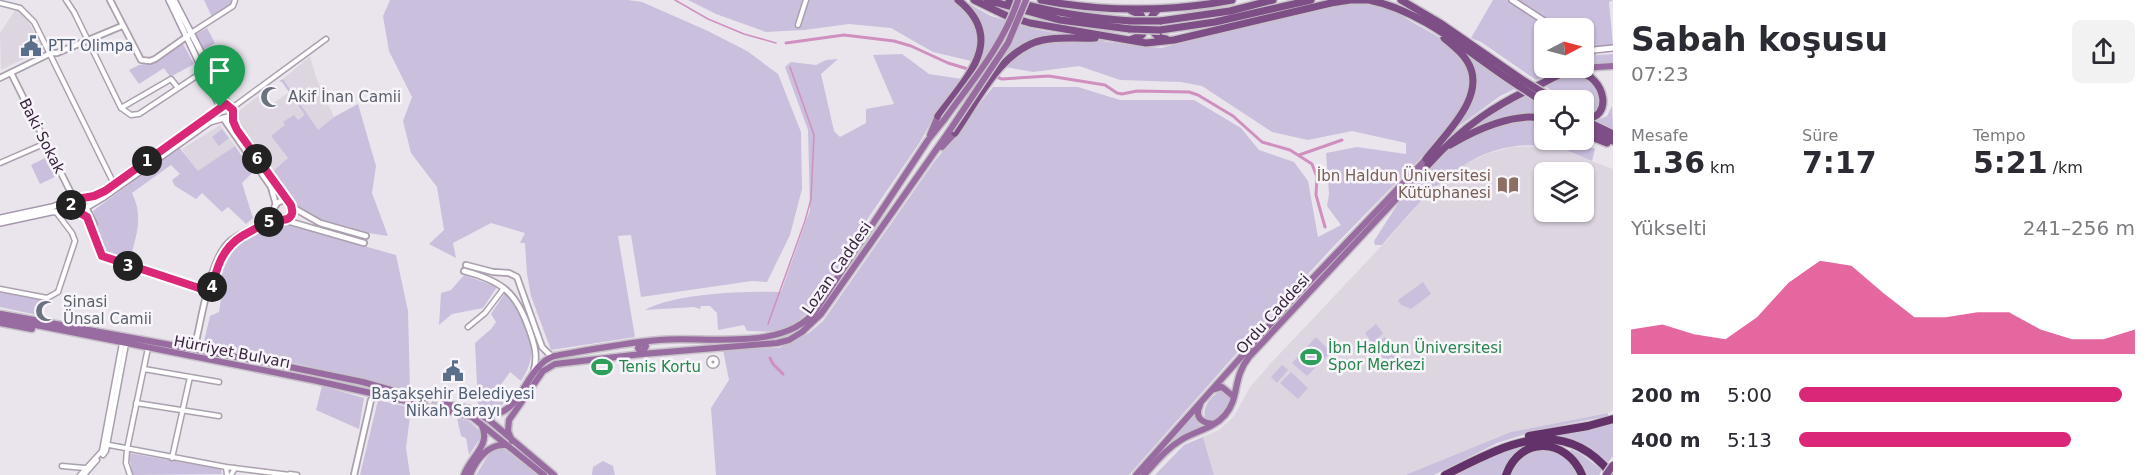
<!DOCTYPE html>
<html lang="tr">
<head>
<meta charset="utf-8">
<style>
	:root { --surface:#fff; --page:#f2f2f3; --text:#2b2b33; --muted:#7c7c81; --accent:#db2777 }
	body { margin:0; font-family:"DejaVu Sans",sans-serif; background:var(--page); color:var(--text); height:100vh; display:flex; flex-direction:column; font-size:22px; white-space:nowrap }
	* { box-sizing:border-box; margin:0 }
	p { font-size:20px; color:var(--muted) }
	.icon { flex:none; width:33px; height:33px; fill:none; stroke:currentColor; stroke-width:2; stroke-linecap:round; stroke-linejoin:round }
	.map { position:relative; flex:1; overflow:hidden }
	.panel { display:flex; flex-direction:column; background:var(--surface); width:540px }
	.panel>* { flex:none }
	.needle { width:39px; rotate:84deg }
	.fabs { position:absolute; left:1534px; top:18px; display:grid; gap:12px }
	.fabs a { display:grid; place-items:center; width:60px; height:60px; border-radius:9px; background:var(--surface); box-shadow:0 2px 4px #0004; font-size:30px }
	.pin { position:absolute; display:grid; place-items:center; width:51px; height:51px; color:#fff; margin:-62px -26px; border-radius:50% 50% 50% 0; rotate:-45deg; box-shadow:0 0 6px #0007 }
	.pin .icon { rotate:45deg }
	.km { position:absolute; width:30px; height:30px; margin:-15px; border-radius:50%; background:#222; color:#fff; font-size:16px; line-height:30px; text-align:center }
	.round { display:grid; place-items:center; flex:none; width:63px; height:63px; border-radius:9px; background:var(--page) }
	.overview { display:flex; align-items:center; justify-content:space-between; height:102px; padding:0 18px }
	h1 { font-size:33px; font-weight:800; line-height:45px }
	.metrics { display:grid; grid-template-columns:repeat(3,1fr); gap:9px; height:102px; padding:6px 18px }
	.metrics div { display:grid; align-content:center }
	.metrics b { font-size:30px; font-weight:800 }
	.metrics small { font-size:16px; font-weight:400 }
	.metrics p { font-size:16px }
	.chart { height:168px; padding:12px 18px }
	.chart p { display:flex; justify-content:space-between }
	.chart svg { width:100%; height:108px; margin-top:6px; fill:var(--accent); opacity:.7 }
	ul { padding:0 18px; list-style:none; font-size:20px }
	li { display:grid; grid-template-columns:96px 72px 1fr; align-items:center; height:45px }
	li i { height:15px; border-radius:8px; background:var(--accent) }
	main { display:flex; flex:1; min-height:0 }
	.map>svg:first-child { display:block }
	.built { fill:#ddd6e1; fill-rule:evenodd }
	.green { fill:#cabfdd }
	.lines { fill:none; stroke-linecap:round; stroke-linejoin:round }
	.stream { stroke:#cf90c0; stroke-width:1.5 }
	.canal { stroke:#cf90c0; stroke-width:3 }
	.primary-tunnel { stroke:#c7bfca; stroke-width:6; stroke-dasharray:6 3; stroke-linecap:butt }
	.minor-casing { stroke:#aba0ae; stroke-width:7 }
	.tertiary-casing { stroke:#aba0ae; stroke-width:8 }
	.secondary-casing { stroke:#a898ae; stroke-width:8 }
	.primary-casing { stroke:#c8c2c9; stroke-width:9 }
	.trunk-casing { stroke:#c8c2c9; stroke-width:10 }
	.motorway-casing { stroke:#c8c2c9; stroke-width:10 }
	.minor { stroke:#fff; stroke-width:4 }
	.tertiary { stroke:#fff; stroke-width:4.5 }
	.secondary { stroke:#fff; stroke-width:5 }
	.primary { stroke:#986ba1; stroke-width:6 }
	.trunk { stroke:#7e4e86; stroke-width:7 }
	.motorway { stroke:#63326a; stroke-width:8 }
	.primary-bridge-casing { stroke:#c8c2c9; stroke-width:9; stroke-linecap:butt }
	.trunk-bridge-casing { stroke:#c8c2c9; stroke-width:10; stroke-linecap:butt }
	.primary-bridge { stroke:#986ba1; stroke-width:6 }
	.trunk-bridge { stroke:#7e4e86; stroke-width:7 }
	.route-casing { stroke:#fff; stroke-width:12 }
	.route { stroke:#db2777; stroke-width:8 }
	.labels { text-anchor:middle; stroke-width:5; stroke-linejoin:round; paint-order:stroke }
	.service-label { font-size:15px; fill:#4e5e75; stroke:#f8f5fa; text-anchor:start }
	.worship-label { font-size:15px; fill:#5b616d; stroke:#f8f5fa; text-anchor:start }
	.street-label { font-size:15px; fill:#3a253f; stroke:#f8f5fa }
	.education-label { font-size:15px; fill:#785e54; stroke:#f8f5fa; text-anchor:end }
	.leisure-label { font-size:15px; fill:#27864d; stroke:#f8f5fa; text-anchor:start }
</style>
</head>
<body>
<main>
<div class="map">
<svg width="1613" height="475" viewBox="0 0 1613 475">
	<rect width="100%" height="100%" fill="#eae5ed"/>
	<!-- built -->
	<path class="built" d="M16 9 25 16 44 49 1 70 0 33Z
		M310 56 317 80 334 117 318 130 271 136 288 158 272 172 241 127 238 116 240 110 261 94 269 106 291 91 283 79Z
		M220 125 235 146 198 172 182 149Z
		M1544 146 1560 149 1613 169V410L1608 413 1511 432 1405 475H1214L1203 437 1219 430 1234 416 1250 387 1271 363 1388 239 1429 192 1443 179 1463 165 1489 153 1512 147ZM1545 172H1584V212H1545Z"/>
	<!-- green -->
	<path class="green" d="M204 0H232V1L231 6 212 17Z
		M390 0H628L642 2 708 31 747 51 778 74 801 132 802 189 790 235 767 282 752 281 641 297 631 235 618 236 635 337 551 350 531 296 527 274 525 243H520L525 233 491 223 453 243 456 258 429 244 444 230 437 187 411 153 403 121 412 97 389 51 383 16Z
		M688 0H962L991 16 1033 29 1107 42 1161 48 1265 21 1346 5 1365 4 1391 10 1437 36 1459 55 1467 65 1471 76V88L1466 101 1445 133 1332 248 1274 311 1129 475H716L711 408 729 380 723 350 779 348 809 333 823 321 934 162 993 87H1078L1120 100H1194L1241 128 1259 150 1294 162 1308 181 1318 237 1341 225 1327 206 1329 194 1326 153 1357 147 1406 154V143L1352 131 1308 140 1272 132 1202 86 1181 82 1120 80 1079 66 1033 72 971 61 933 52 891 28 849 24 804 30 766 32 716 14Z
		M1493 0H1507L1552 28H1545V68H1569L1536 80 1481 42 1471 38Z
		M1518 0H1613L1609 2 1613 46H1588L1584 44V28H1561Z
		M207 28 215 43 203 50 194 35Z
		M182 42 194 64 170 77 164 68 139 84 129 70 139 65 149 64Z
		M1584 49 1597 55 1613 54V63L1584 66Z
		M1465 52 1517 88 1500 96 1454 130C1474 101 1487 85 1465 52Z
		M902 54 929 74 962 79 936 113 920 142 845 252 843 261C826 286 809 325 775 331 766 332 756 331 747 331L744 325 718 330 717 313 710 306H701L700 309 694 307 645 310C676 293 745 291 781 292L810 210 808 130 785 67 791 62 816 65 826 60 838 59 821 74 834 131 840 137 866 123V109L894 104 873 55Z
		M1571 73 1592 78 1606 98V110L1601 115 1589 114 1584 112V100H1567L1543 85Z
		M283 79 318 130 334 117 358 104 376 166 372 193 388 236C360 232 319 225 298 206 288 196 280 183 272 172L288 158 271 136 285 125 283 122 294 115 298 120 305 115 282 82 279 81Z
		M1527 94 1545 106V116L1519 115 1459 138 1492 112Z
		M1612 106 1613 129 1596 121 1607 116Z
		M1528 119 1545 121V140H1574L1595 149 1592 161C1579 156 1566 149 1553 147 1472 134 1429 192 1382 245H1375L1374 241 1399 202 1449 149 1463 141 1512 121Z
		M222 129 229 138 219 146 212 137Z
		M235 146 253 172 242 183 253 218 246 224 228 207 222 212 202 193 196 199 175 186 172 180 180 174 171 165 132 193C144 216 136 238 129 262L109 255 103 248 93 211 179 147 198 171Z
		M49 156 59 175 40 184 31 165Z
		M285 224 396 255 408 311 410 391 299 364 203 346 210 316 219 312 221 299 215 292 221 266 233 252 235 244 247 236 269 225Z
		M464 275 497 287 483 308 452 314 439 325 441 293 451 290Z
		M1423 282 1431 294 1411 309 1401 305 1398 300Z
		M0 290 41 299 38 310 42 316 0 307Z
		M505 293C516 306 532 336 531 354 531 364 526 373 521 381L510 372 500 386 512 394C502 407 493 414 478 405L475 343 491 329 496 322 491 314Z
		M1376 324 1383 333 1373 344 1365 333Z
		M1316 337 1331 352 1307 376 1292 363Z
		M1385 337 1398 357 1387 364 1374 345Z
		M1282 365 1288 370 1277 383 1271 377Z
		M1291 372 1308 388 1298 399 1280 383Z
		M322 386 364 398 359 429 316 410Z
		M1222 390 1230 395C1229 408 1221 418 1209 421L1205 419C1202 406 1211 396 1222 390Z
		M378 400 411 408 406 448 410 475H360Z
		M1196 412 1199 424 1204 427 1185 435 1166 446Z
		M1608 413V416L1542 429 1497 443 1434 475H1405L1511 432Z
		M457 418 469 421 480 431 481 437 469 455 466 438 461 436Z
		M1613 422V456L1607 464 1597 455 1544 436Z
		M1203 437 1214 475H1155L1184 445Z
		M1532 444C1518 453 1509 459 1503 475H1450L1501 451Z
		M498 447 503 448 538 475H476L492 449Z
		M1540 449C1558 450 1571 458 1577 475H1509C1516 461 1525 452 1540 449Z
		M1571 449 1581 454 1602 470 1599 475H1584L1569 452Z
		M129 453 221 469 222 474 132 475Z
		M603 461 613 466 615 475H592L593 467Z"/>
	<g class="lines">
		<!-- stream -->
		<path class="stream" d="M675 0 708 19 744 34 776 43
			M768 324 805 221 811 199 814 135 790 67"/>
		<!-- canal -->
		<path class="canal" d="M786 43 844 35 894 41 911 46 948 63 988 75
			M994 76 1002 79 1049 76 1105 85 1117 93 1122 94 1137 91 1189 92 1198 95 1233 116 1262 142 1290 150 1312 164 1317 177 1316 195 1325 227
			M1299 155 1342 140
			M770 358 773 364 783 374"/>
		<!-- primary-tunnel -->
		<path class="primary-tunnel" d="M423 399 444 404
			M424 405 445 410"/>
		<defs>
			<path id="minor" d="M66 0 74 12 121 108 131 115 139 114 204 71
				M0 3 20 8 34 22 114 184
				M798 25 806 0
				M191 33 233 6 235 0
				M236 105 326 39
				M121 108 171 79 178 88
				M0 163 46 143
				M0 289 47 298 58 292 75 241 72 233 56 212
				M468 327 485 313 504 288
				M709.5 362a3.5 3.5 0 1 1 7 0a3.5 3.5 0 1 1-7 0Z
				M144 369 219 382
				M136 403 219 416
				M104 444 226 467 290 475
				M103 455 106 451 126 344
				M172 458 190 377
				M62 466 85 468
				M226 467 227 475
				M290 474 297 475
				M80 475 102 451 122 343
				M84 475 97 460
				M130 475 126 463 127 449 148 348
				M231 475 235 468"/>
			<path id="tertiary" d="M110 0 141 60 150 61 155 59 189 35
				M11 73 74 199
				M0 78 51 53H57L122 26
				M232 114 233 121 237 130 288 203
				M223 118 271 187 276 205
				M274 210a9 9 0 1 1 18 0a9 9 0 1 1-18 0Z
				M86 207 94 224
				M292 207 320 223 366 236
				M79 211C98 221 90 246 105 258L209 291
				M284 220 364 243
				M265 224 280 219
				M466 265 493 272 509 273 517 277 542 347 551 356
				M464 271C502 281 516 292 529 329 534 343 538 355 534 370
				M194 350C201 323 209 262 228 243 241 230 264 227 274 212
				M354 475 371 400 378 395"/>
			<path id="secondary" d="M169 0 220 107
				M1512 0 1555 28
				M1584 48 1594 50 1613 48
				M0 218 52 207 76 198 88 197 100 193 212 115 222 105 228 104
				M0 223 51 212 82 210 104 197 210 122 231 116 232 107 228 104 174 0"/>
			<path id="primary" d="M1581 68 1613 66
				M930 135 938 116
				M942 147 955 133
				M1 314 280 365 363 382 423 399
				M0 318 313 380 424 405
				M0 323 32 329
				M641 342 646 346 642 354 638 348Z
				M1212 390 1222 387 1234 397
				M444 404 470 409 489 420 554 475
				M1200 405C1194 418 1202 423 1214 424
				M445 410 472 417 544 475
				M475 412C481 413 488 415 494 414 521 412 527 365 554 356 588 350 624 343 659 340 705 336 785 352 816 310L928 140 944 120
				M512 441 508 431 509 420 543 371 555 364 642 354 777 343 789 340 802 332 821 314 950 130
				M464 475C470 457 491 446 482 426
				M470 475C476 460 488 444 505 445
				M1136 475 1291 301 1426 159
				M1144 475C1156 462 1166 449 1181 440 1195 431 1213 429 1225 415 1240 398 1232 378 1249 357L1428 165"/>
			<path id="trunk" d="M974 0 1007 16 1030 23 1146 43 1174 40 1331 3 1350 0H1370
				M987 0 1060 20 1130 29
				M1009 0C1049 12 1089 18 1131 21
				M1041 0C1101 12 1172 12 1232 0
				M1369 0C1427 12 1471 56 1519 86
				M1401 0 1440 23 1521 79
				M1159 9C1144 18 1150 37 1166 39
				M1160 21 1230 11 1273 0
				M1160 30 1215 22 1311 0
				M1130 40 1142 35 1146 27 1141 15 1130 10
				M938 116C965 79 1008 40 958 0
				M1584 120 1613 134
				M1584 127 1613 141
				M955 133C978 100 1001 49 1043 40 1060 36 1078 39 1095 38
				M1584 134 1607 143
				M1450 145C1475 130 1516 111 1545 119
				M1426 159C1445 134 1489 95 1467 61 1462 52 1452 45 1444 38
				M1428 165C1463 126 1496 104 1543 83 1553 78 1565 70 1577 72 1607 76 1613 121 1584 118"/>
			<path id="motorway" d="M1529 436 1588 426 1613 419
				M1445 475C1502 447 1562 411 1612 475
				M1506 475C1520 435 1567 438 1582 475"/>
		</defs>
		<!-- minor casing -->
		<use href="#minor" class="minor-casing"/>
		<!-- tertiary casing -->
		<use href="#tertiary" class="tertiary-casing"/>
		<!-- secondary casing -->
		<use href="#secondary" class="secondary-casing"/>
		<!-- primary casing -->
		<use href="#primary" class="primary-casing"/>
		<!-- trunk casing -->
		<use href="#trunk" class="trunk-casing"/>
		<!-- motorway casing -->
		<use href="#motorway" class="motorway-casing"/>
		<!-- minor -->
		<use href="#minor" class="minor"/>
		<!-- tertiary -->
		<use href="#tertiary" class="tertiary"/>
		<!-- secondary -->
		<use href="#secondary" class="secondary"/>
		<!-- primary -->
		<use href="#primary" class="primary"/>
		<!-- trunk -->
		<use href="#trunk" class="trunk"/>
		<!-- motorway -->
		<use href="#motorway" class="motorway"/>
		<defs>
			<path id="primary-bridge" d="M944 120C971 82 1003 46 1018 0
				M950 130 1008 43 1026 0"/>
			<path id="trunk-bridge" d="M1131 21H1160
				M1130 29 1160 30
				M1521 79 1550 97
				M1519 86 1545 103
				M1606 475 1613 465"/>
		</defs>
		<!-- primary-bridge casing -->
		<use href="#primary-bridge" class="primary-bridge-casing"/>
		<!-- trunk-bridge casing -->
		<use href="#trunk-bridge" class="trunk-bridge-casing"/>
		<!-- primary-bridge -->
		<use href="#primary-bridge" class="primary-bridge"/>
		<!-- trunk-bridge -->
		<use href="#trunk-bridge" class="trunk-bridge"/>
	</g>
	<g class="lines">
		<defs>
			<path id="route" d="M226 104 233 110V121L237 130 291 205C292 210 294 214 289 218 285 221 276 220 271 221 261 225 251 231 242 236 221 249 216 270 211 292L102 256 87 217 72 208V200L94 196 105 191Z"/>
		</defs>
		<!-- route casing -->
		<use href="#route" class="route-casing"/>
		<!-- route -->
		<use href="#route" class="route"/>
	</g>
	<!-- icons -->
	<defs>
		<symbol id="civic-bare" viewBox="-9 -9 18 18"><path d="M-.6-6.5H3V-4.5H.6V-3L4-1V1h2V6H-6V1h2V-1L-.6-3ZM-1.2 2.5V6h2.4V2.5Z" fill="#5c6f8a" stroke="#f8f5fa" stroke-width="2.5" paint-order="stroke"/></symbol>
		<symbol id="mosque-bare" viewBox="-9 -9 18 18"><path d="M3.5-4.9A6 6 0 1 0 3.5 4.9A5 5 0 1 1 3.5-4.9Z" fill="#6b7280" stroke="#f8f5fa" stroke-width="2.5" paint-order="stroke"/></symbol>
		<symbol id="library-bare" viewBox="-9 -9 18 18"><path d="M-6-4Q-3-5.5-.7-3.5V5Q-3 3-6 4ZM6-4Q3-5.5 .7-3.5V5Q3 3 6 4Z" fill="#8d6e63" stroke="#f8f5fa" stroke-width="2.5" paint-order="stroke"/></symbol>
		<symbol id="stadium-bare" viewBox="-9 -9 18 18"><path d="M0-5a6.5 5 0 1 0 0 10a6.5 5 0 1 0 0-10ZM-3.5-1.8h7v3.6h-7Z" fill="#2e9e5b" stroke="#f8f5fa" stroke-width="2.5" paint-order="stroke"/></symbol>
	</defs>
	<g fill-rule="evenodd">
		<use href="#civic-bare" x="16" y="31" width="30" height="30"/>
		<use href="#mosque-bare" x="256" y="82" width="30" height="30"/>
		<use href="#library-bare" x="1493" y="170" width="30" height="30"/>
		<use href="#mosque-bare" x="31" y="296" width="30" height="30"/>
		<use href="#stadium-bare" x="1296" y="342" width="30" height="30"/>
		<use href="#stadium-bare" x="587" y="352" width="30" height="30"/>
		<use href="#civic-bare" x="438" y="356" width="30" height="30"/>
	</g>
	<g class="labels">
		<!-- service labels -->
		<g class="service-label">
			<text x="48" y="51">PTT Olimpa</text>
			<text x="453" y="399" text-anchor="middle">Başakşehir Belediyesi<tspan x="453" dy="17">Nikah Sarayı</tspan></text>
		</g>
		<!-- worship labels -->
		<g class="worship-label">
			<text x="288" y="102">Akif İnan Camii</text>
			<text x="63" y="307">Şinasi<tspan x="63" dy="17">Ünsal Camii</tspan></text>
		</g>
		<!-- street labels -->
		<g class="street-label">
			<text transform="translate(42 136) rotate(63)" y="5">Baki Sokak</text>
			<text transform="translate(837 268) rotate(-55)" y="5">Lozan Caddesi</text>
			<text transform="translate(1273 314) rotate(-48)" y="5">Ordu Caddesi</text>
			<text transform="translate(232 352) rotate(11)" y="5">Hürriyet Bulvarı</text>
		</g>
		<!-- education labels -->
		<g class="education-label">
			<text x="1491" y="181">İbn Haldun Üniversitesi<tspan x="1491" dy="17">Kütüphanesi</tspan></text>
		</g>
		<!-- leisure labels -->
		<g class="leisure-label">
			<text x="1328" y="353">İbn Haldun Üniversitesi<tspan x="1328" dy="17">Spor Merkezi</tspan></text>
			<text x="619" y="372">Tenis Kortu</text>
		</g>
	</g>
</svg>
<div class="fabs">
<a><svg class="needle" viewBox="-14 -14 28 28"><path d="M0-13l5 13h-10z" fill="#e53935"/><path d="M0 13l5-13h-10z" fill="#7c7c81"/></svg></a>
<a><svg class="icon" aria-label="locate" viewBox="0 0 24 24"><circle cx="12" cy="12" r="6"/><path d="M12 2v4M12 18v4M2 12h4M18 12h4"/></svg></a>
<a><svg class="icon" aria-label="layers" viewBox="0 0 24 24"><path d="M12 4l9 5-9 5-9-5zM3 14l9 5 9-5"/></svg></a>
</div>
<div class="pin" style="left:220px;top:107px;background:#1e9e55"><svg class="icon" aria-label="arrive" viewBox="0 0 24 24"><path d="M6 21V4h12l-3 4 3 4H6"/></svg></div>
<b class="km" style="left:147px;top:161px">1</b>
<b class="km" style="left:71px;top:205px">2</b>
<b class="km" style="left:128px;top:266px">3</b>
<b class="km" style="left:212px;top:287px">4</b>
<b class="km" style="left:269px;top:222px">5</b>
<b class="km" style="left:257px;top:159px">6</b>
</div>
<section class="panel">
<div class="overview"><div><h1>Sabah koşusu</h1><p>07:23</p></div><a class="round"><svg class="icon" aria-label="share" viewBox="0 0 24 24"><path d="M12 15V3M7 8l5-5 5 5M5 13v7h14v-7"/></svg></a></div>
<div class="metrics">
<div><p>Mesafe</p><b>1.36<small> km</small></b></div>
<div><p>Süre</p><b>7:17</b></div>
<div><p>Tempo</p><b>5:21<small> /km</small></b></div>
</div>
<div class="chart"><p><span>Yükselti</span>241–256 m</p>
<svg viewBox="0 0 160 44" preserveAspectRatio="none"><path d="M0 44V34L10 32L20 36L30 38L40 29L50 15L60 6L70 8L80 19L90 29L100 29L110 27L120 27L130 34L140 38L150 38L160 34V44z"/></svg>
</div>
<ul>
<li><b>200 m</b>5:00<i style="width:96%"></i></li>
<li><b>400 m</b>5:13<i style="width:81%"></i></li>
</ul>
</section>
</main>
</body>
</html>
